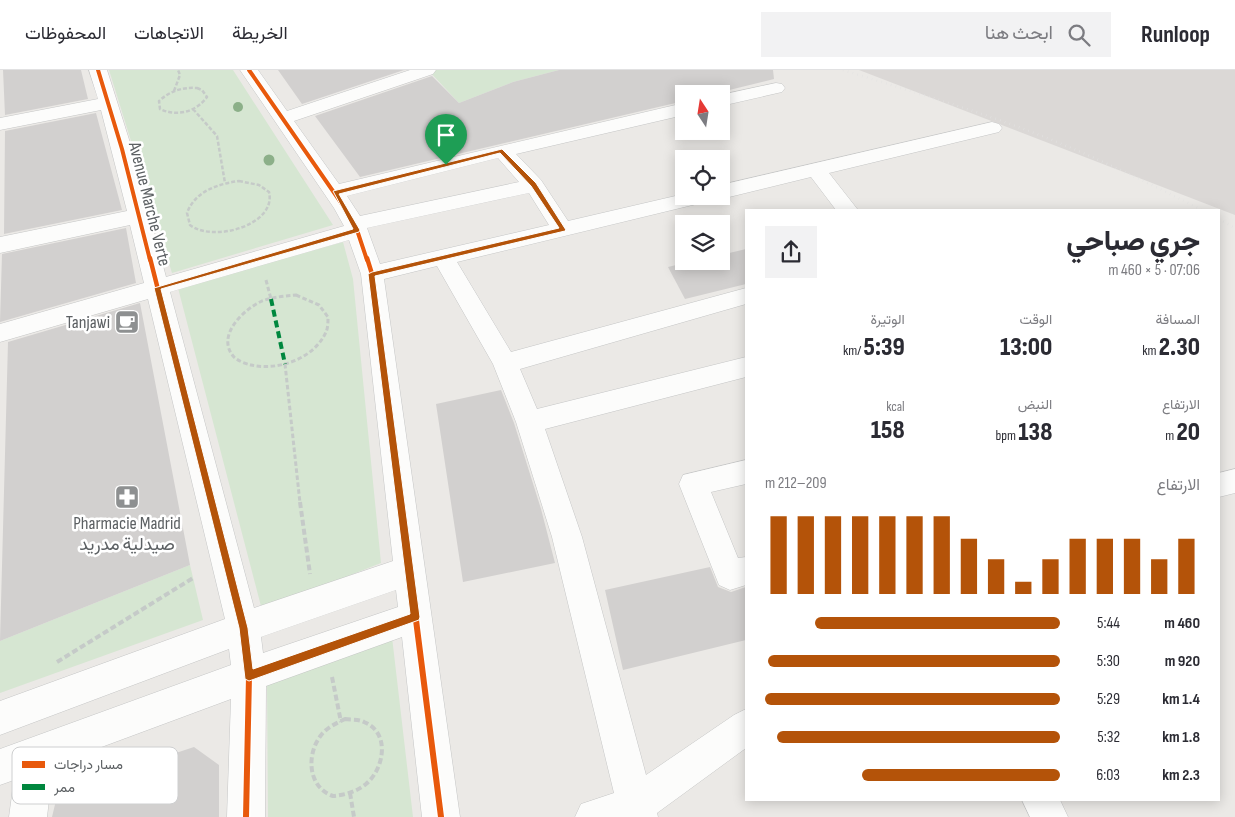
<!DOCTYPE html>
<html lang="ar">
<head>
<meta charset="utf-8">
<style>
	:root { --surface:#fff; --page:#f2f2f3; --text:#2b2b33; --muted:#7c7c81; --line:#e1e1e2; --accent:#b45309 }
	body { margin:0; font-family:"Sofia Sans Condensed",Vazirmatn,sans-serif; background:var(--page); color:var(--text); direction:rtl; height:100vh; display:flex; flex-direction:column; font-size:19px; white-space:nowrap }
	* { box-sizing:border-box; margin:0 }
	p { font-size:16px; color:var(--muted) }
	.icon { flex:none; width:28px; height:28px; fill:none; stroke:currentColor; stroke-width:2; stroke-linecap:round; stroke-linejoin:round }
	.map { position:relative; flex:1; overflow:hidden; direction:ltr }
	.sheet { position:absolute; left:745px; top:139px; width:475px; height:592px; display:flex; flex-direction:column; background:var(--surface); border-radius:0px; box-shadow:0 2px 12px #0003; direction:rtl }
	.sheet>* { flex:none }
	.needle { width:32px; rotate:348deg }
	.controls { position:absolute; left:675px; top:15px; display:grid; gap:10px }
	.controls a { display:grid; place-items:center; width:55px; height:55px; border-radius:0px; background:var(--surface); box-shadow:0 2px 12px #0003; font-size:25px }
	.pin { position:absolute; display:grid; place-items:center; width:42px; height:42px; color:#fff; margin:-51px -21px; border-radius:50% 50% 50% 0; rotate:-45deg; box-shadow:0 0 5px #0007 }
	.pin .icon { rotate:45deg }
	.round { display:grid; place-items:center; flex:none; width:52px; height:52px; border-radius:0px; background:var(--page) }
	.summary { display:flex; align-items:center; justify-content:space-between; height:85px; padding:0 20px }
	h1 { font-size:28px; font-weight:800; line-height:38px }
	.figures { display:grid; grid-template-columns:repeat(3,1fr); gap:8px; height:85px; padding:5px 20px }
	.figures div { display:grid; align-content:center }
	.figures b { font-size:25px; font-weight:800 }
	.figures small { font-size:14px; font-weight:400 }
	.figures p { font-size:14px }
	.chart { height:140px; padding:10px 20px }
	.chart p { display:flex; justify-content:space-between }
	.chart svg { width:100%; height:90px; margin-top:5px; stroke:var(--accent); stroke-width:6 }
	ul { padding:0 20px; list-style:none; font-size:16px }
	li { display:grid; grid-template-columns:80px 60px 1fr; align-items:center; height:38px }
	li i { height:12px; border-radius:6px; background:var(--accent) }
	header { display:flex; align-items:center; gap:30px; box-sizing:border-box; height:70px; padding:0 25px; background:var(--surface); border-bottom:1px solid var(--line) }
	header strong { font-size:24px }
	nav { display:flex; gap:28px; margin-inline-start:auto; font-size:18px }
	.search { width:350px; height:45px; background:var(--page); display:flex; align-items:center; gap:12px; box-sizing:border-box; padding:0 18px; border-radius:0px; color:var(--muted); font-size:19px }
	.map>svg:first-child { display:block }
	.industrial { fill:#dbd8d6 }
	.green { fill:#d6e6d2 }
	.building { fill:#d2d0cf }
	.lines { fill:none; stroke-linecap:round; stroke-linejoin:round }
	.minor-casing { stroke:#c5c6c6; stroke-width:1 }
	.path-far2 { stroke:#c5cac8; stroke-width:2.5; stroke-dasharray:4 2; stroke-linecap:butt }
	.path-far1 { stroke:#c5cac8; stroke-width:3; stroke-dasharray:4.5 2.5; stroke-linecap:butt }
	.path { stroke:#c5cac8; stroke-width:4; stroke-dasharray:6 3; stroke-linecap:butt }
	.minor { fill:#fcfcfb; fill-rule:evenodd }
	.rail { stroke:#e2e2e2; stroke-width:2.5; stroke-dasharray:0.5 4.5; stroke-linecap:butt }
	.quiet { stroke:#00873e; stroke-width:4; stroke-dasharray:7 4; stroke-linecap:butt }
	.cycleway-far2-casing { stroke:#fff; stroke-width:6 }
	.cycleway-far1-casing { stroke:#fff; stroke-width:8 }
	.cycleway-casing { stroke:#fff; stroke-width:9 }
	.cycleway-far2 { stroke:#e8590c; stroke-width:4 }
	.cycleway-far1 { stroke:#e8590c; stroke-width:4.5 }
	.cycleway { stroke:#e8590c; stroke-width:6 }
	.tree { fill:#8cb089 }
	.route { fill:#b45309; stroke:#fff; fill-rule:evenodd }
	.labels { text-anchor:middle; stroke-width:5; stroke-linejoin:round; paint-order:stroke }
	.street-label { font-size:18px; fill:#5c6063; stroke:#fff }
	.poi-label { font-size:18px; fill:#5c6063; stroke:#fff; text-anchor:end }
	.key { fill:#fff; stroke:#cecfd0; stroke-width:1 }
	.key-label { font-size:14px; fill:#5c6063 }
</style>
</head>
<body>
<header>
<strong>Runloop</strong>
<div class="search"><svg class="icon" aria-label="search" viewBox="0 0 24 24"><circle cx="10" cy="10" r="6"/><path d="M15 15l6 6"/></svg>ابحث هنا</div>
<nav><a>الخريطة</a><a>الاتجاهات</a><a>المحفوظات</a></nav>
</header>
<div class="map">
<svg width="1235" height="747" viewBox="0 0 1235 747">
	<rect width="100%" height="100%" fill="#ebe9e6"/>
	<!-- industrial -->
	<path class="industrial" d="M859 0H1235V145Z"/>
	<!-- green -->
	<path class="green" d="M109 0H233L333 155 172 203Z
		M428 0H559L513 12 459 33Z
		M343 172 353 209 381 493 262 540 178 218Z
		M190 495 203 550 0 623V571Z
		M392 567 413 747H268L267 610Z"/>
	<!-- building -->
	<path class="building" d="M3 0H81L88 29 5 45Z
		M278 0H404L302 34Z
		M559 0H773L774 9 713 24H684V31L360 107 315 46 432 6 459 33 513 12Z
		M96 43 122 140 4 164 5 61Z
		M126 158 136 213 0 252 2 184Z
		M746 179V214L685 229 668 197 692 191H721V185Z
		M140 233 190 495 0 571 8 272Z
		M501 320 514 353 541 439 555 493 463 512 436 334Z
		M710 497 718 517 731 522 746 517V570L623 600 605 520Z
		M194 677 219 695V747H52L58 722Z"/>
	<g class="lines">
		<defs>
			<path id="minor" d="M89 0H107L132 79 166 207 344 156 334 138 240 0H258L287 41 410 0H436L433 4 294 51 339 114 684 33V45L516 84 541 110 568 151 684 124V126H712L709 131 457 192 511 282 746 218V234L520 299 537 339 746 287V307L545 359 582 467 646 705 734 645 746 639V678L657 743 658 747H575L581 734 614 723 552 467 516 352 493 294 437 196 384 209 460 747H422L402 567 266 616 265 747H227L231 629 53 695 47 747H9L14 710 0 715V679L231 595 229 579 0 665V631L225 549 148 229 0 272V254L144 213 130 155 0 183V167L127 141 101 40 0 60V48L98 29ZM498 88 519 112 360 146 347 126ZM529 123 549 155 380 194 367 158ZM349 170 361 204 393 491 254 538 170 222ZM396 520 398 537 263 583 261 567Z
				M776 13 782 14 785 18 782 22 721 36V25Z
				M992 52 999 54 1002 58 999 62 829 103 858 140H836L811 107 721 129 713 126H721V115Z
				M746 390V414L711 422 738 488 746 487V515L730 520 719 515 679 414 683 405Z
				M1235 399V423L1219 427V403Z
				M1022 730H1060L1068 747H1030Z"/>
		</defs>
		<!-- minor casing -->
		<use href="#minor" class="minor-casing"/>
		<!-- path-far2 -->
		<path class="path-far2" d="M197 18 202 20 207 27C196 42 177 47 160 39L159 31C170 21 182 17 197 18Z
			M174 21 180 5 178 0
			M193 39 217 66 225 113
			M239 111 259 115 269 122C277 155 213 173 190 155L187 143C195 121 218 114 239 111Z"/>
		<!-- path-far1 -->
		<path class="path-far1" d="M266 210 271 229
			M296 225 319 235 328 247C328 252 328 258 326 262 314 289 278 301 251 295 246 294 238 291 234 287 215 266 244 239 262 231 273 227 285 226 296 225Z
			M285 294 300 433"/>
		<!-- path -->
		<path class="path" d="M300 432 310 504
			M57 592 193 508
			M332 607 341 652
			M345 649C351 650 359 649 364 652 391 663 384 699 366 714 356 722 345 725 333 726 307 717 306 683 322 664 328 657 337 653 345 649Z
			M350 723 354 747"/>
		<!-- minor -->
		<use href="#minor" class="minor"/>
		<!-- rail -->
		<path class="rail" d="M843 0C903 19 962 36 1021 58 1083 81 1143 110 1202 140
			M1219 149 1235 158"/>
		<!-- quiet -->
		<path class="quiet" d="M271 229 285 294"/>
		<defs>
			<path id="cycleway-far2" d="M98 0 122 79 150 190
				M249 0 344 137 357 160 367 190"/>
			<path id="cycleway-far1" d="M150 188 212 433
				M367 188 372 204 401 433"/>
			<path id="cycleway" d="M211 432 243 558 249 606 246 747
				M401 432 441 747"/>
		</defs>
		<!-- cycleway-far2 casing -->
		<use href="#cycleway-far2" class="cycleway-far2-casing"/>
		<!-- cycleway-far1 casing -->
		<use href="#cycleway-far1" class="cycleway-far1-casing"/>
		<!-- cycleway casing -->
		<use href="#cycleway" class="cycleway-casing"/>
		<!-- cycleway-far2 -->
		<use href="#cycleway-far2" class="cycleway-far2"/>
		<!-- cycleway-far1 -->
		<use href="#cycleway-far1" class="cycleway-far1"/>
		<!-- cycleway -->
		<use href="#cycleway" class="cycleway"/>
	</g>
	<!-- trees -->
	<g class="tree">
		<circle cx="238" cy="37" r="5"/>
		<circle cx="269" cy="90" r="5.5"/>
	</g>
	<!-- route -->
	<path class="route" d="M502 79 536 113 566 160 565 161 375 206 420 547 419 550 249 611 245 609 239 558 154 218 353 159 333 121ZM500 83 531 116 559 158 372 202 368 204 410 544 253 599 248 558 161 219 359 162 360 160 339 124Z"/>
	<!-- icons -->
	<defs>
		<symbol id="cafe-square" viewBox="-11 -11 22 22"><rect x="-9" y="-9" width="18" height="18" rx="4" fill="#8e9091" stroke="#fff"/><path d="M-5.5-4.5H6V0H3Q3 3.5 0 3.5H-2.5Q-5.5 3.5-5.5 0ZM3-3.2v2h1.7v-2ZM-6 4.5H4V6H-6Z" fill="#fff"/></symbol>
		<symbol id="pharmacy-square" viewBox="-11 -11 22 22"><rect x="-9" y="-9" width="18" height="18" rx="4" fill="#8e9091" stroke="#fff"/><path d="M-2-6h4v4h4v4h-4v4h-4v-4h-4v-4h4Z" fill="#fff"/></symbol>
	</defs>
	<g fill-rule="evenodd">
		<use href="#cafe-square" x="113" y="238" width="28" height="28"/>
		<use href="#pharmacy-square" x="113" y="413" width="28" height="28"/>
	</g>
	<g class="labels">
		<!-- street labels -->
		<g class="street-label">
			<text transform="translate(150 134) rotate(76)" y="6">Avenue Marche Verte</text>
		</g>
		<!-- poi labels -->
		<g class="poi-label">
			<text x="110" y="258">Tanjawi</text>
			<text x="127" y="459" text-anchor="middle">Pharmacie Madrid<tspan x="127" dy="21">صيدلية مدريد</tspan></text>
		</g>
	</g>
	<!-- legend -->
	<rect x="12" y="677" width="166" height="57" rx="8" class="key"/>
	<rect x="22" y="691" width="23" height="7" fill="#e8590c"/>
	<rect x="22" y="714" width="23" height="6" fill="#00873e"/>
	<g class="key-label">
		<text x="54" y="699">مسار دراجات</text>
		<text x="54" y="722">ممر</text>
	</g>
</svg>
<div class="controls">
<a><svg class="needle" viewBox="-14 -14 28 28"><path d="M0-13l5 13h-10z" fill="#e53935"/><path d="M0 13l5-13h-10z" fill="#7c7c81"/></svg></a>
<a><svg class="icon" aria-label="locate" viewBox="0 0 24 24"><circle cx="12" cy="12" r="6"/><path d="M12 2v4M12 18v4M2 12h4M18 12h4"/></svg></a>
<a><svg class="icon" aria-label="layers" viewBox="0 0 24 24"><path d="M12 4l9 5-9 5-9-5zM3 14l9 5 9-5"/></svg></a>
</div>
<div class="pin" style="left:446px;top:95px;background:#1e9e55"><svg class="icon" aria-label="arrive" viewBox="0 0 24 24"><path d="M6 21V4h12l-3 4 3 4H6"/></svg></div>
<section class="sheet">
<div class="summary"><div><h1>جري صباحي</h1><p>07:06 · 5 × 460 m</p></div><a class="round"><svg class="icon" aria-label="share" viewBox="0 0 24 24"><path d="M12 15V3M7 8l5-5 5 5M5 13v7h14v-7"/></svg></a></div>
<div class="figures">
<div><p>المسافة</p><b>2.30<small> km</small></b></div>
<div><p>الوقت</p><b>13:00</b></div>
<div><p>الوتيرة</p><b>5:39<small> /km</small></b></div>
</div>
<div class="figures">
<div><p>الارتفاع</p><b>20<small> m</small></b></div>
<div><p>النبض</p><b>138<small> bpm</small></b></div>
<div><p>kcal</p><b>158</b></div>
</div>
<div class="chart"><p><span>الارتفاع</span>209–212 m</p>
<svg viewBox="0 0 160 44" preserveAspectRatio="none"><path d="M5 44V6M15 44V6M25 44V6M35 44V6M45 44V6M55 44V6M65 44V6M75 44V17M85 44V27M95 44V38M105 44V27M115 44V17M125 44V17M135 44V17M145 44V27M155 44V17"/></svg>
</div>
<ul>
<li><b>460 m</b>5:44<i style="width:83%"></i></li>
<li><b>920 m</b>5:30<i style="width:99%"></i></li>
<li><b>1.4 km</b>5:29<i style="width:100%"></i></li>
<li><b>1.8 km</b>5:32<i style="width:96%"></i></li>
<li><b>2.3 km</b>6:03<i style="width:67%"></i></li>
</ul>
</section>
</div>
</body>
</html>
